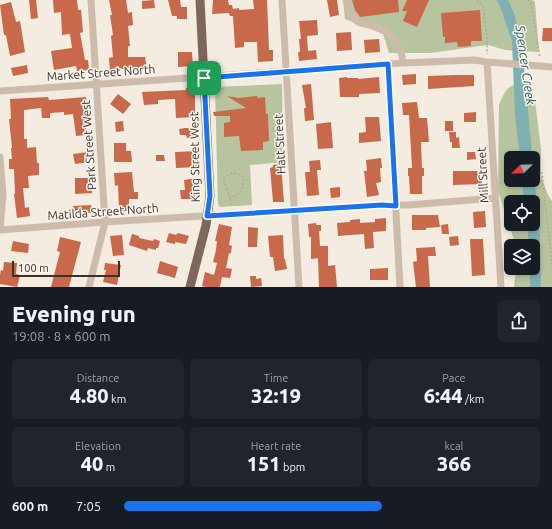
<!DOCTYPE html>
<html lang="en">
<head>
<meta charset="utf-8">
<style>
	:root { --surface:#171b24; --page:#20242c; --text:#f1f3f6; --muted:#9ea1a6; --accent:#1a73e8 }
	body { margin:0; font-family:Ubuntu,sans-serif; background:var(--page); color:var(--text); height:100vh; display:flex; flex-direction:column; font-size:15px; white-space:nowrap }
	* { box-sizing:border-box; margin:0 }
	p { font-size:13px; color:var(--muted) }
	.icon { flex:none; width:22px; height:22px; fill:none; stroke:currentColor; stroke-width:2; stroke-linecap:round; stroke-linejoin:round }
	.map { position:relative; height:287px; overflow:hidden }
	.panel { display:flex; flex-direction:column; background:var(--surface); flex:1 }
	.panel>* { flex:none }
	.needle { width:26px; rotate:247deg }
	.controls { position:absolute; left:504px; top:151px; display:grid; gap:8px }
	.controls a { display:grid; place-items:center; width:36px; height:36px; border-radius:6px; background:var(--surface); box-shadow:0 2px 6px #0003; font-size:20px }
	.scale { position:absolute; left:12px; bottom:10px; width:108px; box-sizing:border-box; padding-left:4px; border:2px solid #3b302b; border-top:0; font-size:11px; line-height:14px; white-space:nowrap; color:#3b302b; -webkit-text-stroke:3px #fbf5ee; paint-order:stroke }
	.pin { position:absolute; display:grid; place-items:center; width:34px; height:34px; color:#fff; margin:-17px; border-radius:8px; box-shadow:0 2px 6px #0006 }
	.round { display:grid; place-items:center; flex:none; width:42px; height:42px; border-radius:6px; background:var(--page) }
	.head { display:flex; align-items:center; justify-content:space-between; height:68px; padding:0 12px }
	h1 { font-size:22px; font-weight:800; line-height:30px }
	.figures { display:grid; grid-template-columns:repeat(3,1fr); gap:6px; height:68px; padding:4px 12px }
	.figures div { display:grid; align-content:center; border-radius:6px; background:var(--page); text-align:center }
	.figures b { font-size:20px; font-weight:800 }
	.figures small { font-size:11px; font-weight:400 }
	.figures p { font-size:11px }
	ul { padding:0 12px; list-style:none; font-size:13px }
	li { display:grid; grid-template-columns:64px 48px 1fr; align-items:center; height:30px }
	li i { height:10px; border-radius:5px; background:var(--accent) }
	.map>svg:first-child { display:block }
	.green { fill:#b8c4a0; fill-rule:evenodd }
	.water { fill:#7fb0b2 }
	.building { fill:#c8694b }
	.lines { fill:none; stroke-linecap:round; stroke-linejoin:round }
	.path { stroke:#b9a596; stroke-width:1.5; stroke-dasharray:2 2; stroke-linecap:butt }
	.minor { stroke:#cdbbac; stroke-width:7 }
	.major { stroke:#7d675c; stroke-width:9 }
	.route-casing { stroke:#fff; stroke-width:8 }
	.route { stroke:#1a73e8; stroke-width:5 }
	.labels { text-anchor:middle; stroke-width:3; stroke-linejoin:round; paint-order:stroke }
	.street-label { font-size:12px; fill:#3b302b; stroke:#fbf5ee }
	.water-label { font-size:13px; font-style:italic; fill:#1f5a5e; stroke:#fbf5ee }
</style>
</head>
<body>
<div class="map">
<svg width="552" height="287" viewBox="0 0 552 287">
	<rect width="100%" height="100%" fill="#f4ebe1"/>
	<!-- green -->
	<path class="green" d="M343 0H533L535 2 539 52 505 50 488 45 430 53H389L383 34 345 19Z
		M526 83 531 87 535 101 541 149V176L548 195 552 201V287H514L516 268H533V246H516L498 191 499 105C506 88 507 85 526 83ZM511 158H533V180H511ZM511 202H533V224H511Z
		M282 84 283 162 250 165 252 205 220 207 218 204 215 87Z"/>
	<!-- water -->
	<path class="water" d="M496 0H508L515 16 523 58 540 237 541 287H530V268H533V246H529L527 224H533V202H524L522 180H533V158H520L515 115 512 41 499 4Z"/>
	<!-- building -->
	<path class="building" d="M29 0H36L38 18 31 19Z
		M53 0H77L78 10H81L83 32 80 33 85 60H88L89 70 77 71 76 66 54 70 51 51 72 48 70 34 62 35 61 12 54 13Z
		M109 0H126L128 13 132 12 133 25 128 26 130 46H128V57H145L147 69H119V71L110 72 109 58 113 57 111 36 113 35 110 15H112Z
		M154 0 155 8 142 9V1Z
		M168 0H180L181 7H187V19H177V16H172Z
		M213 0H228L229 5H232L233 9 239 8V10L254 9 253 0H267L269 50H273V61L258 62 257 42H244V47L235 48 233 16H230L229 13 212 14Z
		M327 0H337L339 15 330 17Z
		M352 0H398L399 12 360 17 355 10Z
		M407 0H429L417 27 403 21 407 11H402Z
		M11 2 16 22 20 21 25 52 10 56 6 35H4L0 5Z
		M480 10 482 41H471V46L458 47 457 42 445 43V37H443L441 13Z
		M317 20 318 35 307 36 308 51 316 50 317 59 299 61 298 52H300L299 39H301L299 21Z
		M543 28H552V41H542Z
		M351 32 352 50 337 51 336 33Z
		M379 39 380 52 365 53 364 40Z
		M178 52H192L193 66 178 67Z
		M27 65 28 73 13 76 11 68Z
		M416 74V84L403 85 402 75Z
		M455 75H474V86L428 89V76Z
		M347 77V78H358V79L379 77 380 93 359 94V97H340L339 78Z
		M311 84 314 120 305 121 304 108H306L302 85Z
		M186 88H195V117L176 118 175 99 158 100V104L144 105 142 92 186 90Z
		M118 94 131 104 123 114 110 104Z
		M227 96 239 98 257 96 258 98 265 97 266 114H268L269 141 263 142V150L241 151 239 136 224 137V123L230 122V116H214L213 112 246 108Z
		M48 97 49 100 86 97 87 110H84L87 135 76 136 73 114 64 115V112L50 113V118H42L41 108 24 110V139H27V148L36 147 37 163H39V175L28 176 29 188H23L25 208 29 207 30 216 17 218 14 194H15L14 169H9V159H12L11 148H12L9 119H11L10 99Z
		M417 102 419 118H427L429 142H421L422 168H424V176H422V194H410L409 176H408V168H412L409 115H403L402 103Z
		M476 112V122H464V113Z
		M365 117H379L381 141 359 143V133L366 132Z
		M123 121 124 131 116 132 115 122Z
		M445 121H453V131H445Z
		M331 122 333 148 318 149 316 124Z
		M185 128H195L196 137 187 138 186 135H180L179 129Z
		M449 132H456V138L459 137 460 148H452V142H450Z
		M114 143H126V151H131L132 162H114Z
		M198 151 199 167 176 168 175 152Z
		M88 152 89 162 75 164 73 154Z
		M467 152H475L476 159 467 160Z
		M156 155H164L165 161H156Z
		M381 158 382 168H380L381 182 376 183 379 195 367 197 364 171H367L366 160Z
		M320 160 321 170H317L319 195 307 196 305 172H310L309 161Z
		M281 164 284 202H273L270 168 273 167V165Z
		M453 171H481L482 184 453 185Z
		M132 172 134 192H138V199H129V211H122V209H119L118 185 115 186 114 173Z
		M75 178H91L92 193 75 194Z
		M196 178 197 187H195V199H181L180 190H185L184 180Z
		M340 187V197L331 198 330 188Z
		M91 205 92 213 73 214V206Z
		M485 211 486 227 474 228 473 212Z
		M412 215H438L440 227 426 228V230H412Z
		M386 218V231L373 232 374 248 365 249 364 234 338 236 337 223 350 222V220L360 219V223L375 222V219Z
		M316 223V225H321V231H319L320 246H328V266L335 265 337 287H319L318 258 311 259V237H309L308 224Z
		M219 224 232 227 229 245 232 246 231 253H229L226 268 232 269 230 278 222 277 220 287H206L202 286 205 272 214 275 217 263 213 262 216 250 217 241H215Z
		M448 224 449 234H442L441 225Z
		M248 227 258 228 257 247H248Z
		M169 233 176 235 178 233 189 236 186 244 175 242V244L166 242Z
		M132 234 139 236V238L153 241 154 239 160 241 158 248H156V250L148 248 147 251 129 245Z
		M122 235 124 255 113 256 110 236Z
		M283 235 284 259H285L287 269 275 271 273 257H270L268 236Z
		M458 236 459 245 450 246 449 237Z
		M60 237 81 242 69 287H51L60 252 57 251Z
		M470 239H483L485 275 472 276Z
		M13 241 29 244 28 253 11 251Z
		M435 247 436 256H428L430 287H416L413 262 417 261 416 248Z
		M160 261 178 267 175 278 157 273Z
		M4 262 17 263 16 274 20 275 17 287 0 284V275L1 270 3 271Z
		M105 263 121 265 117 285 103 282 106 270H104Z
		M388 268V280H370V269Z
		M250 276H256V279L261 278 262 286 251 287Z"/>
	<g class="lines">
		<!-- path -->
		<path class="path" d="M477 0 483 6 487 38V54
			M528 0 531 3 540 58
			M533 175 542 173 552 265
			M500 183 511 180
			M230 199C240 193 243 191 244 178 238 172 232 172 224 177V181L230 198 231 207"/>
		<!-- minor -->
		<path class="minor" d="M282 0 299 287
			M346 0C349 8 350 17 358 22 362 24 369 24 373 26 392 32 401 44 403 63
			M487 62 501 287
			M388 64 400 287
			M0 91 403 63 474 60 487 62 552 67
			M0 157 3 195 0 230
			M0 230 105 222 382 205H409L495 198
			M89 287 105 222 91 0"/>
		<!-- major -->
		<path class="major" d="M190 287 206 225 210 196 200 0"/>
	</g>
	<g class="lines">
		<defs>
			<path id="route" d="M388 64 396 206 382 205 207 216 210 196 204 78Z"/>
		</defs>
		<!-- route casing -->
		<use href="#route" class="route-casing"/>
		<!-- route -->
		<use href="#route" class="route"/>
	</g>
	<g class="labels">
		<!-- street labels -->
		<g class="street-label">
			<text transform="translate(101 73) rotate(-4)" y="4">Market Street North</text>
			<text transform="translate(280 144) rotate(-93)" y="4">Hatt Street</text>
			<text transform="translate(89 145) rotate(-94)" y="4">Park Street West</text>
			<text transform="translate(195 157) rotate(-91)" y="4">King Street West</text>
			<text transform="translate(483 175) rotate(-93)" y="4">Mill Street</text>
			<text transform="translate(103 212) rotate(-4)" y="4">Matilda Street North</text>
		</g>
		<!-- water labels -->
		<g class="water-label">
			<text transform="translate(526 65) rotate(82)" y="5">Spencer Creek</text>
		</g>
	</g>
</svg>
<div class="controls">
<a><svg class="needle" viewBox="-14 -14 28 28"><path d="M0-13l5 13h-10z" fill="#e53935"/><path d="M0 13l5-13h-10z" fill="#9ea1a6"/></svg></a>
<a><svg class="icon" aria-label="locate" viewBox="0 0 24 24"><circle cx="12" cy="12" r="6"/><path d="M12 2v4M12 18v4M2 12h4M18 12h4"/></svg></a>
<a><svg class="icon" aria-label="layers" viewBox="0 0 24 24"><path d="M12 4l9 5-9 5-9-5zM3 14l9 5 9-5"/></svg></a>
</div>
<div class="scale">100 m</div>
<div class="pin" style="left:204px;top:78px;background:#1e9e55"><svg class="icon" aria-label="arrive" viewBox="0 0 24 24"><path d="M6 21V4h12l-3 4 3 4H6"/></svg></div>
</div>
<section class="panel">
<div class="head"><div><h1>Evening run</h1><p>19:08 · 8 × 600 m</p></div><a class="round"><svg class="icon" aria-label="share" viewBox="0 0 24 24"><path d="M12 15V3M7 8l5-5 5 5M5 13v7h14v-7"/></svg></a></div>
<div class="figures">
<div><p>Distance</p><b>4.80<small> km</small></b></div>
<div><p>Time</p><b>32:19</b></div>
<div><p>Pace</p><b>6:44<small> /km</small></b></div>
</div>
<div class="figures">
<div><p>Elevation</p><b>40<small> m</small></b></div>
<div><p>Heart rate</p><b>151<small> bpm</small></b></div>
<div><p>kcal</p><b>366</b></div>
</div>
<ul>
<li><b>600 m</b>7:05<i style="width:62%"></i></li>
</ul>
</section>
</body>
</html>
